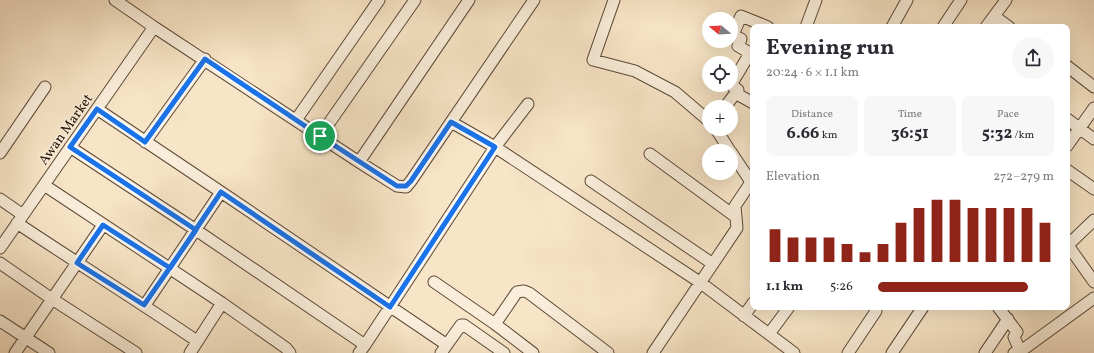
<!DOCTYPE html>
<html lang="en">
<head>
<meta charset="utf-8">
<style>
	:root { --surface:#fff; --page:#f7f7f7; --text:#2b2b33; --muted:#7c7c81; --accent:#8f2418 }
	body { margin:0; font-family:Vollkorn,serif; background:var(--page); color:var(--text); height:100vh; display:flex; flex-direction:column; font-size:15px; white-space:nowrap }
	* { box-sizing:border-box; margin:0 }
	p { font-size:13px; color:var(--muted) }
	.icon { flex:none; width:22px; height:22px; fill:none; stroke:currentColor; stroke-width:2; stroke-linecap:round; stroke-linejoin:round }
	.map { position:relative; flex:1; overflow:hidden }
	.side { position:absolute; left:750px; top:24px; width:320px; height:286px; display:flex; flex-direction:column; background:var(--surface); border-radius:8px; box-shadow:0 4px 16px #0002 }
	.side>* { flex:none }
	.needle { width:26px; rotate:288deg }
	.controls { position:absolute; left:702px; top:12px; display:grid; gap:8px }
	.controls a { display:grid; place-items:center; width:36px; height:36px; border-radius:50%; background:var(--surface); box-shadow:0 4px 16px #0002; font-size:20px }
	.pin { position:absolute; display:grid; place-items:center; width:34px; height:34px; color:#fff; margin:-17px; border:2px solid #fff; border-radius:50%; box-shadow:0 1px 4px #0007 }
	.round { display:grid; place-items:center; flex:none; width:42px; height:42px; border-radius:21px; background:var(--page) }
	.headline { display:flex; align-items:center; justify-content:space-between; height:68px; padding:0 16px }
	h1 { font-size:22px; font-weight:700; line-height:30px }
	.stats { display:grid; grid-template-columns:repeat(3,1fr); gap:6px; height:68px; padding:4px 16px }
	.stats div { display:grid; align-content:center; border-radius:8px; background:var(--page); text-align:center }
	.stats b { font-size:17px; font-weight:700 }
	.stats small { font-size:11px; font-weight:400 }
	.stats p { font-size:11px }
	.chart { height:112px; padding:8px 16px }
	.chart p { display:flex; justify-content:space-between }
	.chart svg { width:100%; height:72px; margin-top:4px; stroke:var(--accent); stroke-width:6 }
	ul { padding:0 16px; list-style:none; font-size:13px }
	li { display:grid; grid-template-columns:64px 48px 1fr; align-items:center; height:30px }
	li i { height:10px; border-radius:5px; background:var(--accent) }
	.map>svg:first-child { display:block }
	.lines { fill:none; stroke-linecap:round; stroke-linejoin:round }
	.street-casing { stroke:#5b4a38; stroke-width:13 }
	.street { stroke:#faeedb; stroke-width:11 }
	.route-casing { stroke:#fff; stroke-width:8 }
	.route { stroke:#1a73e8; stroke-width:5 }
	.labels { text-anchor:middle; stroke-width:3; stroke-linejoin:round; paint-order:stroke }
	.street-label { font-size:14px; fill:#271609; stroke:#faeedb }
</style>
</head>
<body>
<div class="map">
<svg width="1094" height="353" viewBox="0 0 1094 353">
	<rect width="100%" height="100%" fill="#f8e5c7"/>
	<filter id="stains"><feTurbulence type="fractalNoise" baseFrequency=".005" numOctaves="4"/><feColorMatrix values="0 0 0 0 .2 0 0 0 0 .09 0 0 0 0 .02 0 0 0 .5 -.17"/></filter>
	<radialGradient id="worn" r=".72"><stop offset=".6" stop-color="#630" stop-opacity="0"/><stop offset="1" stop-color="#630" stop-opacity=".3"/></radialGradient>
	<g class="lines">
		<defs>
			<path id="street" d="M115 0 154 27 359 162 397 186 406 187 411 181 534 0
				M614 0 593 60 635 71 675 92 709 121
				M994 16 1009 27
				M806 27 816 0
				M892 27 907 0
				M943 27 961 0
				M986 27 1006 0
				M1067 66 1094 87
				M735 93 753 103
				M725 107 738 90 731 85 750 53 738 46 741 39 733 35 741 16 768 27
				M97 109 221 192 447 345
				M1067 119 1094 139
				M296 120 379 0
				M451 122 495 147 701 283 794 353
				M716 129 730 151
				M320 136 415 0
				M145 142 205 59
				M1067 146 1094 108
				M70 147 196 230 365 345 359 353
				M0 153 45 87
				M650 154 736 217
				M359 162 469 0
				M1067 170 1094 189
				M591 181 713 264
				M44 185 222 303 286 348 290 353
				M0 199 23 215
				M17 223C77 263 138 301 197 341
				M1067 244 1094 282
				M1068 245 1094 220
				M0 248 154 27
				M0 263 52 299 136 353
				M434 282 495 324 533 353
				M145 305 221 192
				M998 307 1017 332 1014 337 1021 353
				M744 316 753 303
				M0 321 49 353
				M495 324 517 292 524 291 529 293 608 353
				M769 334 789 307
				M365 345 495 147 528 104
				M15 353 103 225
				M190 353 222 303
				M441 353 461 325H464L504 353
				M653 353 737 228 735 206 751 182 731 152
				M848 353 876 311
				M892 353 923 307
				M985 353 1008 319
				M1014 353 1021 351 1094 298"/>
		</defs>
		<!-- street casing -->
		<use href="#street" class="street-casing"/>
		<!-- street -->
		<use href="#street" class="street"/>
	</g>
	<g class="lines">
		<defs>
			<path id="route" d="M320 136 205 59 145 142 97 109 70 147 196 230 144 305 77 263 103 225 170 268 221 192 390 307 495 147 451 122 411 181 406 186H397L320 136"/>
		</defs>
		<!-- route casing -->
		<use href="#route" class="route-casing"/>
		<!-- route -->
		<use href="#route" class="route"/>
	</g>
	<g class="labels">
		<!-- street labels -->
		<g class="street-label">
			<text transform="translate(65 129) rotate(-55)" y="5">Awan Market</text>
		</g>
	</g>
	<rect width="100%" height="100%" filter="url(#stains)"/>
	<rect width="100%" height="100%" fill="url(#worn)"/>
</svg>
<div class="controls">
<a><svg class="needle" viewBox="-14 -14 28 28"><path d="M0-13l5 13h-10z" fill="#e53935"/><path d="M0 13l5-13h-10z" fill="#7c7c81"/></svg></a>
<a><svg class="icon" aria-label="locate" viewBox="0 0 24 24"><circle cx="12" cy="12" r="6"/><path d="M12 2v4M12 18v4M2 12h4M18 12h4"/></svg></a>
<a>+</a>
<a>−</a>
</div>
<div class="pin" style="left:320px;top:136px;background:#1e9e55"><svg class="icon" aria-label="arrive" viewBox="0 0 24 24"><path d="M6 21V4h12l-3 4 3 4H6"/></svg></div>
<section class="side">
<div class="headline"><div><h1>Evening run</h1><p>20:24 · 6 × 1.1 km</p></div><a class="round"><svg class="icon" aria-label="share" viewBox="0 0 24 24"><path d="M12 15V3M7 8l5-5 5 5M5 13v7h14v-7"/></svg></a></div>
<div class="stats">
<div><p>Distance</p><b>6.66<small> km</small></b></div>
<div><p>Time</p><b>36:51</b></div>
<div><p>Pace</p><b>5:32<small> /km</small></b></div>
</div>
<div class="chart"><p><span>Elevation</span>272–279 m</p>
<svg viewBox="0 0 160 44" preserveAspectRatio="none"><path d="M5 44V24M15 44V29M25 44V29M35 44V29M45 44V33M55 44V38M65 44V33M75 44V20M85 44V11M95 44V6M105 44V6M115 44V11M125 44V11M135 44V11M145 44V11M155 44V20"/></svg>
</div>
<ul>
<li><b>1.1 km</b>5:26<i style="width:85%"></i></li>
</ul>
</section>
</div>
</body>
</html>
